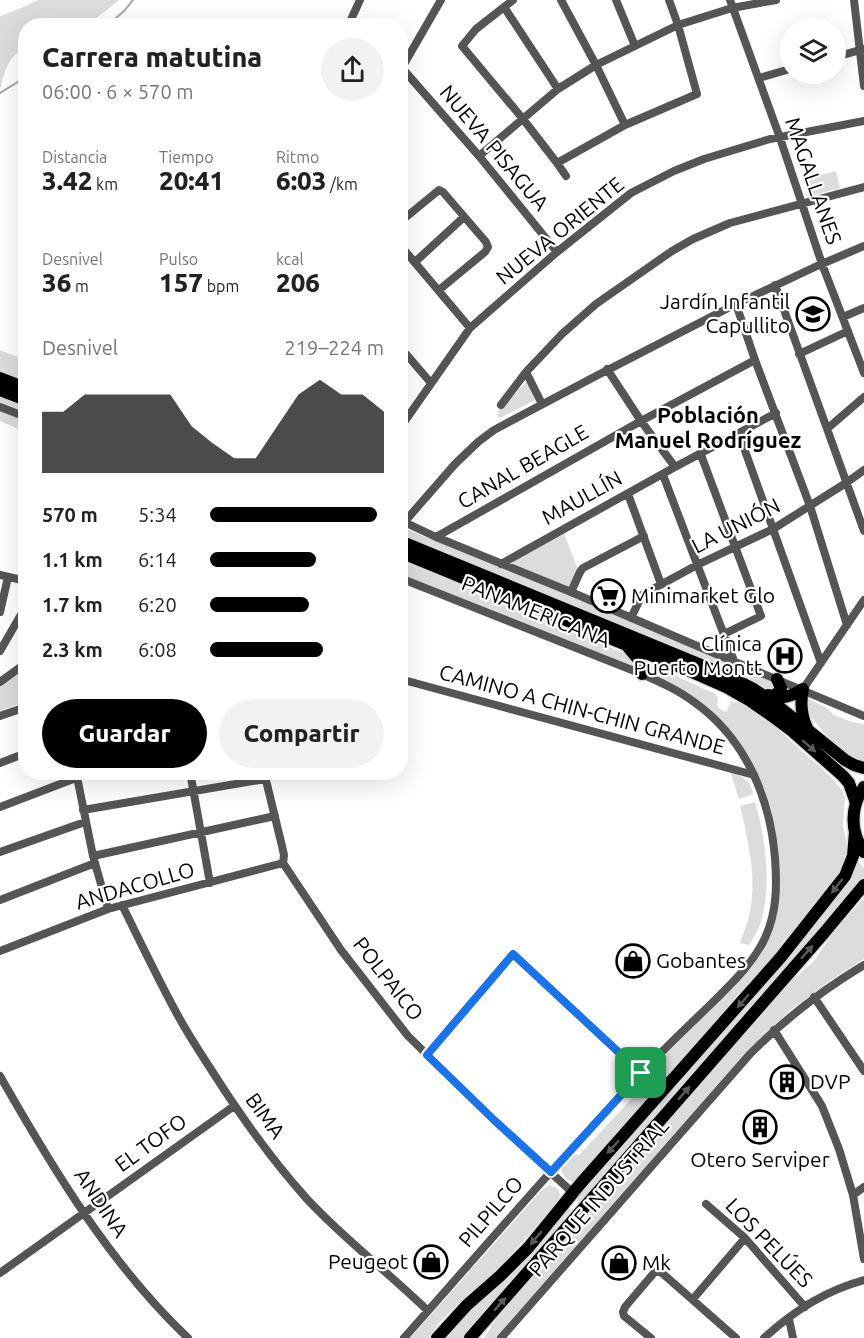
<!DOCTYPE html>
<html lang="es">
<head>
<meta charset="utf-8">
<style>
	:root { --surface:#fff; --page:#f2f2f2; --text:#222; --muted:#767676; --accent:#000 }
	body { margin:0; font-family:Ubuntu,sans-serif; background:var(--page); color:var(--text); height:100vh; display:flex; flex-direction:column; font-size:22px; white-space:nowrap }
	* { box-sizing:border-box; margin:0 }
	p { font-size:20px; color:var(--muted) }
	.icon { flex:none; width:33px; height:33px; fill:none; stroke:currentColor; stroke-width:2; stroke-linecap:round; stroke-linejoin:round }
	.map { position:relative; flex:1; overflow:hidden }
	.sheet { position:absolute; left:18px; top:18px; width:390px; height:762px; display:flex; flex-direction:column; background:var(--surface); border-radius:24px; box-shadow:0 6px 24px #0002 }
	.sheet>* { flex:none }
	.buttons { position:absolute; left:780px; top:18px; display:grid; gap:12px }
	.buttons a { display:grid; place-items:center; width:66px; height:66px; border-radius:50%; background:var(--surface); box-shadow:0 6px 24px #0002; font-size:30px }
	.pin { position:absolute; display:grid; place-items:center; width:51px; height:51px; color:#fff; margin:-26px; border-radius:12px; box-shadow:0 3px 9px #0006 }
	.round { display:grid; place-items:center; flex:none; width:63px; height:63px; border-radius:32px; background:var(--page) }
	.headline { display:flex; align-items:center; justify-content:space-between; height:102px; padding:0 24px }
	h1 { font-size:27px; font-weight:800; line-height:45px }
	.figures { display:grid; grid-template-columns:repeat(3,1fr); gap:9px; height:102px; padding:6px 24px }
	.figures div { display:grid; align-content:center }
	.figures b { font-size:26px; font-weight:800 }
	.figures small { font-size:16px; font-weight:400 }
	.figures p { font-size:16px }
	.chart { height:168px; padding:12px 24px }
	.chart p { display:flex; justify-content:space-between }
	.chart svg { width:100%; height:108px; margin-top:6px; fill:var(--accent); opacity:.7 }
	.cta { display:flex; gap:12px; margin-top:auto; padding:12px 24px }
	.cta a { flex:1; height:69px; border-radius:36px; background:var(--accent); color:#fff; font-size:24px; font-weight:800; line-height:69px; text-align:center }
	.cta a+a { background:var(--page); color:var(--text) }
	ul { padding:0 24px; list-style:none; font-size:20px }
	li { display:grid; grid-template-columns:96px 72px 1fr; align-items:center; height:45px }
	li i { height:15px; border-radius:8px; background:var(--accent) }
	.map>svg:first-child { display:block }
	.green { fill:#dcdcdc }
	.lines { fill:none; stroke-linecap:round; stroke-linejoin:round }
	.stream { stroke:#a3a3a3; stroke-width:2 }
	.highway-casing { stroke:#dbdbdb; stroke-width:15 }
	.minor { stroke:#555; stroke-width:8 }
	.highway { stroke:#000; stroke-width:12 }
	.oneway { fill:#595959 }
	.route-casing { stroke:#fff; stroke-width:12 }
	.route { stroke:#1a73e8; stroke-width:8 }
	.labels { text-anchor:middle; stroke-width:4.5; stroke-linejoin:round; paint-order:stroke }
	.street-label { font-size:21px; fill:#000; stroke:#fff }
	.poi-label { font-size:21px; fill:#000; stroke:#fff; text-anchor:start }
	.neighbourhood-label { font-size:22px; font-weight:bold; fill:#000; stroke:#fff }
</style>
</head>
<body>
<div class="map">
<svg width="864" height="1338" viewBox="0 0 864 1338">
	<rect width="100%" height="100%" fill="#fff"/>
	<!-- green -->
	<path class="green" d="M38 0H119L88 25 26 26 25 48C8 57 5 70 1 87L0 88V16L21 8Z
		M836 171 840 188 811 196 807 178Z
		M0 350 25 360V383L0 372Z
		M527 382 535 400 500 418 497 415 500 407 509 401 525 383Z
		M0 395 25 406V414L0 403Z
		M0 410 25 421V432L0 421Z
		M406 529 569 595 776 683 779 686 771 691C750 678 722 665 699 658L403 536 402 533 403 530Z
		M564 533 578 570 570 588 512 564 515 560Z
		M400 558 539 615 557 624 632 657 635 667 401 574Z
		M642 657 666 667 680 678 716 694 718 699 717 705 720 709 726 712 731 702 743 703 753 708 765 718 831 777 842 790 845 797 843 826 848 850 844 868 805 919 790 934 782 943 775 958 575 1182C566 1181 564 1176 560 1168L574 1154 579 1155 636 1094 638 1086 637 1084C660 1060 683 1036 707 1013 726 994 749 975 762 952 778 924 780 895 778 863 773 772 732 708 647 673Z
		M25 666V702L0 711V684Z
		M806 699H809L827 708 834 715 852 722 864 724V762L849 757 832 742 809 715 805 700Z
		M727 771C740 775 751 779 753 794L739 799 731 774Z
		M755 802C767 842 776 910 749 945L740 943C743 933 748 923 750 912 757 878 748 839 740 806Z
		M856 858 864 868V882L578 1208V1195Z
		M864 898V959L837 976 793 1008 745 1053 496 1338H484L499 1315 788 984 814 961 833 933Z
		M549 1185 557 1188 560 1194 559 1200 495 1273 467 1298 452 1309 438 1324 429 1338H410L542 1190Z
		M571 1205 570 1212C534 1253 499 1296 463 1338H445L465 1314Z"/>
	<g class="lines">
		<!-- stream -->
		<path class="stream" d="M107 26 125 10 133 0
			M0 93 26 77"/>
		<defs>
			<path id="highway" d="M0 378 26 388
				M0 390 26 400
				M400 541 728 676 752 688 773 702 845 760 854 765 864 768
				M400 552 692 672 726 687 749 700 772 716 792 731 843 776 849 783 856 803
				M628 647 639 660 642 674
				M803 689C800 703 801 715 807 728
				M768 695C782 699 791 697 803 689
				M771 696 777 694 781 688 777 679
				M864 787C850 807 850 832 864 852
				M437 1338 467 1305 500 1276 528 1248 581 1183 781 957 845 876 853 856 855 832
				M470 1338 824 933 864 885"/>
		</defs>
		<!-- highway casing -->
		<use href="#highway" class="highway-casing"/>
		<!-- minor -->
		<path class="minor" d="M513 0 476 29 462 46 523 119 557 163 566 176
			M561 0 596 65 625 125
			M616 0 635 46
			M730 0 780 138 822 264 864 373
			M854 0 864 86
			M504 7 558 89
			M348 26 360 0
			M836 57 863 49
			M402 68 479 156 557 252
			M400 71 441 0
			M759 78 790 69
			M400 156 403 152
			M479 156 558 89 596 65 678 25 732 8 776 0
			M557 163 625 125 697 94 678 25 669 0
			M400 222 439 190 443 192 486 242 488 247 485 252 439 290
			M400 245 470 328
			M415 262 464 217
			M775 285 864 531
			M736 304 755 360 810 506 847 625
			M843 317 864 308
			M400 347 431 383
			M799 354 848 331
			M607 369 641 421 675 467
			M542 404 526 372 562 334 596 304 672 251 693 239 730 223 864 187
			M501 405 526 372
			M0 407 26 417
			M400 428 470 328 557 252 631 193 674 171 704 159 770 139 864 121
			M828 428 864 397
			M739 434 821 663
			M701 455 761 616 724 634
			M663 475 734 661
			M628 494 661 584
			M402 521 436 537 571 592 709 651 864 716
			M400 527 455 464 478 442 494 430 596 376 736 304 817 266 864 246
			M436 537 641 421 755 360
			M501 564 675 467 776 413
			M0 575 26 581
			M400 578 642 674C660 682 678 690 694 702 745 738 770 797 775 858 777 886 777 912 765 938 753 964 731 984 711 1004 687 1027 663 1050 640 1074 559 1160 482 1250 404 1338
			M571 592 580 572 583 568 644 536
			M0 612 8 577
			M631 618 642 595 697 565 773 529 846 483 864 470
			M0 651 26 606
			M400 679 754 775
			M0 682 26 663
			M803 689 864 600
			M0 716 26 707
			M0 763 26 753
			M76 772 93 856 108 909
			M190 772 210 883
			M264 772 282 846 284 855 283 863 341 950 408 1036 494 1120 573 1193
			M0 807 76 778
			M83 810 265 779
			M0 852 85 822
			M93 856 275 816
			M0 900 95 863
			M122 905C140 941 157 977 176 1012 187 1033 201 1054 214 1074 242 1118 272 1160 307 1199 344 1239 388 1272 428 1311
			M0 951 108 909 283 863
			M814 997 864 1071
			M774 1030 822 1106 839 1149 853 1195 864 1259
			M427 1055 513 954 641 1073
			M0 1076C53 1169 110 1264 188 1338
			M853 1195 864 1187
			M706 1204 745 1238 805 1307
			M0 1273 234 1106
			M693 1299 745 1238
			M789 1319 793 1338
			M501 1338 750 1054C785 1019 822 990 864 965
			M651 1338 624 1316 623 1312 625 1307 653 1274 656 1271 662 1273 736 1338
			M764 1338C792 1312 827 1290 864 1280"/>
		<!-- highway -->
		<use href="#highway" class="highway"/>
	</g>
	<!-- one-way arrows -->
	<defs><path id="oneway-solid" d="M-6-.8H1V-3.2L6.5 0L1 3.2V.8H-6Z" transform="scale(1.5)"/></defs>
	<g class="oneway">
		<use href="#oneway-solid" transform="translate(809 746) rotate(41)"/>
		<use href="#oneway-solid" transform="translate(837 886) rotate(128)"/>
		<use href="#oneway-solid" transform="translate(807 952) rotate(-48)"/>
		<use href="#oneway-solid" transform="translate(743 1001) rotate(131)"/>
		<use href="#oneway-solid" transform="translate(684 1093) rotate(-49)"/>
		<use href="#oneway-solid" transform="translate(613 1147) rotate(132)"/>
		<use href="#oneway-solid" transform="translate(536 1238) rotate(130)"/>
		<use href="#oneway-solid" transform="translate(500 1304) rotate(-49)"/>
	</g>
	<g class="lines">
		<defs>
			<path id="route" d="M513 954 641 1073 551 1172 494 1120 427 1055Z"/>
		</defs>
		<!-- route casing -->
		<use href="#route" class="route-casing"/>
		<!-- route -->
		<use href="#route" class="route"/>
	</g>
	<!-- icons -->
	<defs>
		<symbol id="school-ring" viewBox="-11 -11 22 22"><circle r="9.5" fill="#fff" stroke="#000" stroke-width="1.5"/><path d="M0-5L7-2L0 1L-7-2ZM-4 1L0 2.5L4 1V4Q0 6-4 4Z" fill="#000"/></symbol>
		<symbol id="supermarket-ring" viewBox="-11 -11 22 22"><circle r="9.5" fill="#fff" stroke="#000" stroke-width="1.5"/><path d="M-6-5.5h2.5l.6 2H6L4.5 2H-2.5L-4.4-4H-6ZM-1.5 3.2a1.3 1.3 0 1 0 .1 0ZM3 3.2a1.3 1.3 0 1 0 .1 0Z" fill="#000"/></symbol>
		<symbol id="hospital-ring" viewBox="-11 -11 22 22"><circle r="9.5" fill="#fff" stroke="#000" stroke-width="1.5"/><path d="M-5-5h3v3.5h4V-5h3V5h-3V1.5h-4V5h-3Z" fill="#000"/></symbol>
		<symbol id="shop-ring" viewBox="-11 -11 22 22"><circle r="9.5" fill="#fff" stroke="#000" stroke-width="1.5"/><path d="M-5-2.5h2.3a2.7 3.5 0 0 1 5.4 0H5L5.5 6h-11ZM-1.5-2.5h3a1.5 2.3 0 0 0-3 0Z" fill="#000"/></symbol>
		<symbol id="building-ring" viewBox="-11 -11 22 22"><circle r="9.5" fill="#fff" stroke="#000" stroke-width="1.5"/><path d="M-4-6H4V6H1V3H-1V6H-4ZM-2.5-4.3h1.7v1.8h-1.7ZM.8-4.3h1.7v1.8H.8ZM-2.5-1h1.7V.8h-1.7ZM.8-1h1.7V.8H.8Z" fill="#000"/></symbol>
	</defs>
	<g fill-rule="evenodd">
		<use href="#school-ring" x="794" y="295" width="38" height="38"/>
		<use href="#supermarket-ring" x="589" y="577" width="38" height="38"/>
		<use href="#hospital-ring" x="766" y="637" width="38" height="38"/>
		<use href="#shop-ring" x="614" y="942" width="38" height="38"/>
		<use href="#building-ring" x="768" y="1063" width="38" height="38"/>
		<use href="#building-ring" x="741" y="1108" width="38" height="38"/>
		<use href="#shop-ring" x="412" y="1243" width="38" height="38"/>
		<use href="#shop-ring" x="600" y="1244" width="38" height="38"/>
	</g>
	<g class="labels">
		<!-- street labels -->
		<g class="street-label">
			<text transform="translate(494 148) rotate(50)" y="7">NUEVA PISAGUA</text>
			<text transform="translate(813 181) rotate(71)" y="7">MAGALLANES</text>
			<text transform="translate(560 231) rotate(-39)" y="7">NUEVA ORIENTE</text>
			<text transform="translate(523 467) rotate(-30)" y="7">CANAL BEAGLE</text>
			<text transform="translate(582 498) rotate(-29)" y="7">MAULLÍN</text>
			<text transform="translate(736 526) rotate(-27)" y="7">LA UNIÓN</text>
			<text transform="translate(536 612) rotate(22)" y="7">PANAMERICANA</text>
			<text transform="translate(582 710) rotate(15)" y="7">CAMINO A CHIN-CHIN GRANDE</text>
			<text transform="translate(135 886) rotate(-16)" y="7">ANDACOLLO</text>
			<text transform="translate(388 979) rotate(52)" y="7">POLPAICO</text>
			<text transform="translate(265 1116) rotate(54)" y="7">BIMA</text>
			<text transform="translate(151 1143) rotate(-36)" y="7">EL TOFO</text>
			<text transform="translate(599 1198) rotate(-49)" y="7">PARQUE INDUSTRIAL</text>
			<text transform="translate(101 1203) rotate(56)" y="7">ANDINA</text>
			<text transform="translate(491 1212) rotate(-49)" y="7">PILPILCO</text>
			<text transform="translate(769 1243) rotate(46)" y="7">LOS PELÚES</text>
		</g>
		<!-- poi labels -->
		<g class="poi-label">
			<text x="790" y="309" text-anchor="end">Jardín Infantil<tspan x="790" dy="24">Capullito</tspan></text>
			<text x="631" y="603">Minimarket Glo</text>
			<text x="762" y="651" text-anchor="end">Clínica<tspan x="762" dy="24">Puerto Montt</tspan></text>
			<text x="656" y="968">Gobantes</text>
			<text x="810" y="1089">DVP</text>
			<text x="760" y="1167" text-anchor="middle">Otero Serviper</text>
			<text x="408" y="1269" text-anchor="end">Peugeot</text>
			<text x="642" y="1270">Mk</text>
		</g>
		<!-- neighbourhood labels -->
		<g class="neighbourhood-label">
			<text x="708" y="423">Población<tspan x="708" dy="25">Manuel Rodríguez</tspan></text>
		</g>
	</g>
</svg>
<div class="buttons">
<a><svg class="icon" aria-label="layers" viewBox="0 0 24 24"><path d="M12 4l9 5-9 5-9-5zM3 14l9 5 9-5"/></svg></a>
</div>
<div class="pin" style="left:641px;top:1073px;background:#1e9e55"><svg class="icon" aria-label="arrive" viewBox="0 0 24 24"><path d="M6 21V4h12l-3 4 3 4H6"/></svg></div>
<section class="sheet">
<div class="headline"><div><h1>Carrera matutina</h1><p>06:00 · 6 × 570 m</p></div><a class="round"><svg class="icon" aria-label="share" viewBox="0 0 24 24"><path d="M12 15V3M7 8l5-5 5 5M5 13v7h14v-7"/></svg></a></div>
<div class="figures">
<div><p>Distancia</p><b>3.42<small> km</small></b></div>
<div><p>Tiempo</p><b>20:41</b></div>
<div><p>Ritmo</p><b>6:03<small> /km</small></b></div>
</div>
<div class="figures">
<div><p>Desnivel</p><b>36<small> m</small></b></div>
<div><p>Pulso</p><b>157<small> bpm</small></b></div>
<div><p>kcal</p><b>206</b></div>
</div>
<div class="chart"><p><span>Desnivel</span>219–224 m</p>
<svg viewBox="0 0 160 44" preserveAspectRatio="none"><path d="M0 44V19L10 19L20 12L30 12L40 12L50 12L60 12L70 25L80 32L90 38L100 38L110 25L120 12L130 6L140 12L150 12L160 19V44z"/></svg>
</div>
<ul>
<li><b>570 m</b>5:34<i style="width:96%"></i></li>
<li><b>1.1 km</b>6:14<i style="width:61%"></i></li>
<li><b>1.7 km</b>6:20<i style="width:57%"></i></li>
<li><b>2.3 km</b>6:08<i style="width:65%"></i></li>
</ul>
<div class="cta"><a>Guardar</a><a>Compartir</a></div>
</section>
</div>
</body>
</html>
